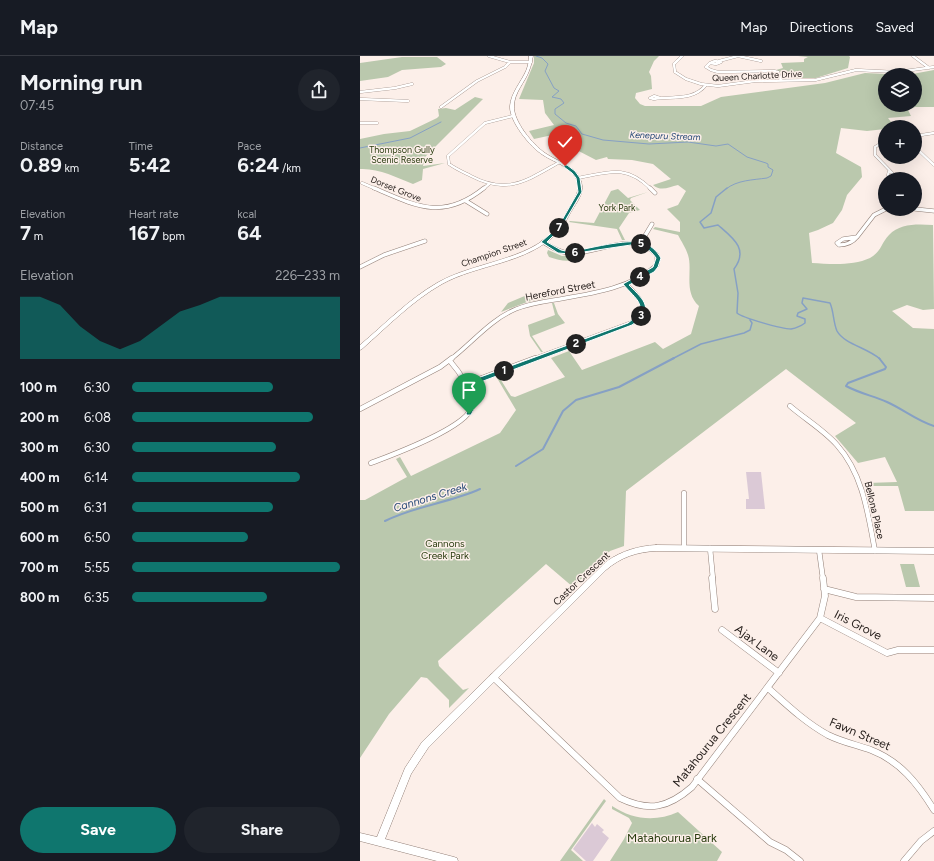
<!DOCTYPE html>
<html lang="en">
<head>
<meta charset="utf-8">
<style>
	:root { --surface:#171b24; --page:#20242c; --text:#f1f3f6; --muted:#9ea1a6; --line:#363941; --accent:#0f766e }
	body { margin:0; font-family:Figtree,sans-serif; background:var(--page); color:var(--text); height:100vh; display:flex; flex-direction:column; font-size:15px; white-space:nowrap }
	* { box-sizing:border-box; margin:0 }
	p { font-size:13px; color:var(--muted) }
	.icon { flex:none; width:22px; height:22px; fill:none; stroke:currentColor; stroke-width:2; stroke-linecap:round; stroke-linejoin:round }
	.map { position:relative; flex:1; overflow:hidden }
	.side { display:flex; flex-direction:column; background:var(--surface); width:360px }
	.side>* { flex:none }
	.controls { position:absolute; left:518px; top:12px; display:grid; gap:8px }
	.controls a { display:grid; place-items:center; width:44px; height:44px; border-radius:50%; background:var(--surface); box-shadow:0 4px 16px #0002; font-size:20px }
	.pin { position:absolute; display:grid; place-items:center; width:34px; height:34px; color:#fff; margin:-41px -17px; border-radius:50% 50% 50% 0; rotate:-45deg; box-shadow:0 0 4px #0007 }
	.pin .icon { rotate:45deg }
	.km { position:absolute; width:20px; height:20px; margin:-10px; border-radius:50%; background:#222; color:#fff; font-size:11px; line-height:20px; text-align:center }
	.round { display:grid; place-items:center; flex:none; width:42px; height:42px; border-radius:21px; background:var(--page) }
	.headline { display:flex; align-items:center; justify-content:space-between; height:68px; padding:0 20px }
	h1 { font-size:22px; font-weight:700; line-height:30px }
	.stats { display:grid; grid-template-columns:repeat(3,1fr); gap:6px; height:68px; padding:4px 20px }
	.stats div { display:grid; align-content:center }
	.stats b { font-size:20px; font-weight:700 }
	.stats small { font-size:11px; font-weight:400 }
	.stats p { font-size:11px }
	.chart { height:112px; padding:8px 20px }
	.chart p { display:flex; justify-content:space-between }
	.chart svg { width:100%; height:72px; margin-top:4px; fill:var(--accent); opacity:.7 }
	.action { display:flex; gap:8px; margin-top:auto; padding:8px 20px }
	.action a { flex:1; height:46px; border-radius:24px; background:var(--accent); color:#fff; font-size:16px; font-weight:700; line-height:46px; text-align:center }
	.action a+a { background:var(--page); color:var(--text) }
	ul { padding:0 20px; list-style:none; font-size:13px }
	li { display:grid; grid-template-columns:64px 48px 1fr; align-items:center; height:30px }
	li i { height:10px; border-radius:5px; background:var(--accent) }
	header { display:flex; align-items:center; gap:24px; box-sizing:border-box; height:56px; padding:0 20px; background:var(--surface); border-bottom:1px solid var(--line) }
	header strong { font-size:19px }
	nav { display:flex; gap:22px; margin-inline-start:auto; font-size:14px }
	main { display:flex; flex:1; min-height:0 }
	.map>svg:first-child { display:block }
	.green { fill:#bac8ad; fill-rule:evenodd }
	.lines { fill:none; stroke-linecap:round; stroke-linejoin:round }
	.stream-far2 { stroke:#86a0c4; stroke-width:1 }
	.stream-far1 { stroke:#86a0c4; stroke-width:1.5 }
	.stream { stroke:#86a0c4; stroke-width:2 }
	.building { fill:#dbc9d6 }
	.street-far3-casing { stroke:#938078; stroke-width:3 }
	.street-far2-casing { stroke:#938078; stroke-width:4.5 }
	.street-far1-casing { stroke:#938078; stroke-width:5.5 }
	.street-casing { stroke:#938078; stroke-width:7 }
	.secondary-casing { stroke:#938078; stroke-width:1 }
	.street-far3 { stroke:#fff; stroke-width:2.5 }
	.street-far2 { stroke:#fff; stroke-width:3.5 }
	.street-far1 { stroke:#fff; stroke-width:4.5 }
	.street { stroke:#fff; stroke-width:6 }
	.secondary { fill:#fff; fill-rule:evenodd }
	.route { fill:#0f766e; stroke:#fff }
	.labels { text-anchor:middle; stroke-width:3; stroke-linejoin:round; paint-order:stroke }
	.far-street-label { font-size:9px; fill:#211a17; stroke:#fcefe9 }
	.far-water-label { font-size:9px; font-style:italic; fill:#254877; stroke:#fcefe9 }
	.far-park-label { font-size:9px; fill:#283b0e; stroke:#fcefe9 }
	.street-label { font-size:10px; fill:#211a17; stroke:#fcefe9 }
	.park-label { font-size:10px; fill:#283b0e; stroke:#fcefe9 }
	.water-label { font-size:11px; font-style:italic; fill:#254877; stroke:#fcefe9 }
	.near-street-label { font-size:12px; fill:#211a17; stroke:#fcefe9 }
	.near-park-label { font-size:12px; fill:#283b0e; stroke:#fcefe9 }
</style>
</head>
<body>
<header>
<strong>Map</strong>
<nav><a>Map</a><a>Directions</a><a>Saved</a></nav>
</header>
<main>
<section class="side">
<div class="headline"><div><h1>Morning run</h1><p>07:45</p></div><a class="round"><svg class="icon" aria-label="share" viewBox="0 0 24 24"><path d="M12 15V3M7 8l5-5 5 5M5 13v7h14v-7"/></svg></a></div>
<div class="stats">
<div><p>Distance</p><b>0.89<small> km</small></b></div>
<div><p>Time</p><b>5:42</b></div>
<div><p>Pace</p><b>6:24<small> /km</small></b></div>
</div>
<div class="stats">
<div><p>Elevation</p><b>7<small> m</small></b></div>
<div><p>Heart rate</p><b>167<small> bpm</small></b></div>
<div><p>kcal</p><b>64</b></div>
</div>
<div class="chart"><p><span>Elevation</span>226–233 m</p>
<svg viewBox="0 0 160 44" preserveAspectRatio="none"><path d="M0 44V6L10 6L20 11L30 24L40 33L50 38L60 33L70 24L80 15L90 11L100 6L110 6L120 6L130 6L140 6L150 6L160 6V44z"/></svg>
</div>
<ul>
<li><b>100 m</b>6:30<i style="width:68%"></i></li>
<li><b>200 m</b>6:08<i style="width:87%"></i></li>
<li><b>300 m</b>6:30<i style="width:69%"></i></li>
<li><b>400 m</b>6:14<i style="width:81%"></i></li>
<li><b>500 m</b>6:31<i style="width:68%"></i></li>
<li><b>600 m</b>6:50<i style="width:56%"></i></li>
<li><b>700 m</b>5:55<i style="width:100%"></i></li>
<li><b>800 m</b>6:35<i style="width:65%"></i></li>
</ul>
<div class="action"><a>Save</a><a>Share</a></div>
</section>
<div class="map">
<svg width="574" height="805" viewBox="0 0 574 805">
	<rect width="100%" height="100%" fill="#fcefe9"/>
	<!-- green -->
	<path class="green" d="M174 0H299L294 5 289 16 291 20 292 33 276 37 275 42 280 48 285 50H341L361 41 465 27 505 17 547 19 574 14V51H555L548 54 551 60 528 62 535 71H525V73L507 75 481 72 476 97 501 111 502 121 487 139 482 154 473 167 458 174 449 177 452 207C470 208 493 210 510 202 522 195 521 187 529 179 540 167 558 168 573 169L574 253 563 254 547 249 532 255 553 272 574 273V455H545L538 430H508L507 427 537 426 525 401 498 407 475 380 496 367 426 313 266 435 264 490 250 495 213 531 186 508 78 605 79 610 103 634 109 632 89 652V644L67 622 61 621 29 658 0 702V444H5L47 421 36 403 40 401 51 420 140 377 156 354 137 322 139 321 151 340 155 341 205 321 191 302 209 295 222 314 295 286 303 293 331 278 339 250C323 236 333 214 328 199 326 192 321 185 318 179L293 173 295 171 320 176V166L307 153 318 149 326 135 318 129C309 131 301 136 293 129L311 123 293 108 272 104 248 103 247 101 236 104 209 90 197 78 174 83 169 75 194 69 185 57 183 44 159 43 174 7ZM525 19H555V49H525Z
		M438 0H489L490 1 488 12 456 22H423L421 16 416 14 423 12 421 7 444 6V3L448 1Z
		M42 1H77L86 8 81 11 42 14 28 21 0 25V7Z
		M115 41 123 43 65 101 63 110 85 107 63 113 62 124 53 128C36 121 18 112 0 113V83L24 78 50 75 77 62 79 60 78 53 86 52 95 54Z
		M258 133 268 142 288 136 271 142 270 144 280 154 269 157 259 172 265 184H262L257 173 209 166 210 165 234 167 251 135Z
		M188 194 202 200 226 198C212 207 204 206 189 201L187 197Z
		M167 239H200L167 246 141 256 148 247Z
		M192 247H194L198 258 205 267 172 280 183 296H181L170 280 168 269 195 259Z
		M540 508H554L560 531H546Z
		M244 743 246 745 211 794 223 805H200Z
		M252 750C273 764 296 766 318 756L362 796 357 805H250L264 783 272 767 269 762 252 753Z"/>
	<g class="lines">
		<!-- stream-far2 -->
		<path class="stream-far2" d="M176 0 182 2 188 8 185 15 194 32 199 35 192 41 201 43 204 47 195 53V58L206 67 216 70 222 78 243 84 289 88 328 86 356 90 368 88 387 101 406 107 408 108V111L413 114 411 120 407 122C393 124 377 124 366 133
			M0 92 50 82 81 66"/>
		<!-- stream-far1 -->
		<path class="stream-far1" d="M367 132 356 141 351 157 340 166 344 172 358 169C373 182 389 193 374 213L378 237 377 257C383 262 422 273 431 273 436 272 441 270 445 267V263L437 260 438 257 447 253 442 247 443 242 470 247C474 256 473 266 477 275 484 288 508 292 520 303
			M312 303 341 288 384 277 390 274 392 267 390 264"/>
		<!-- stream -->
		<path class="stream" d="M519 302 526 311 525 313 488 327 486 330C499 337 513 340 527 346 543 353 557 365 574 370
			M156 410 183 393 203 355 216 344 259 331 314 302
			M25 465C55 450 89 447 120 433"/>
	</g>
	<!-- building -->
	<path class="building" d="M386 416H401L405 453H386V443H389Z
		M232 767 235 771 237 768 244 774 242 776 249 782 233 805H226L213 793Z"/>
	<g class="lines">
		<defs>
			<path id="street-far3" d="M129 0 150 6H171
				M322 0 314 8 315 16 326 23 341 28 358 30 395 25 455 24 496 14 537 16 574 11
				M553 0 569 12
				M355 5 361 6 356 8 350 7Z
				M359 5 378 0 401 5
				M350 7 346 11 351 14 358 16 414 15 418 16 421 24
				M0 36 35 32 52 28
				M300 42 294 40 290 42 294 43C313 40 333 45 346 29
				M0 43 48 45
				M81 51 117 25 145 11 150 6
				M153 60 125 67 88 100 89 108C96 113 103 116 111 120 147 139 166 125 198 107
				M0 67H17
				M555 80 574 77
				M525 85 515 91V99L538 123
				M555 91 574 109
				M529 115 528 119 530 123
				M218 122C249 116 266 108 291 133
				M2 127 16 133
				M123 133 129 128"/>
			<path id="street-far2" d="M14 132C56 150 83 165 124 132
				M290 132 295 137
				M106 145 127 158
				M555 153 574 155
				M497 181C492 187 487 189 479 189L477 187 483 183Z
				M497 181 514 159 526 153
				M280 188 292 168
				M0 211 24 199 65 185
				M91 303C113 286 130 264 156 253 168 248 181 246 194 244 229 238 270 233 297 209V199C272 173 238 199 208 197 199 196 191 191 183 186
				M173 303 276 265C290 249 278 240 266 228"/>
			<path id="street-far1" d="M106 328 175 302
				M430 350C445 363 464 374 477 389 503 418 508 458 515 495
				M0 353 80 311 92 302
				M11 407C32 399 106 372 112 351 116 339 98 314 90 305
				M324 437V492
				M350 492 353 523
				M459 494 463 523"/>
			<path id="street" d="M352 522 355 553
				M464 533 496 541 574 542
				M460 562 527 597 538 594H574
				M362 574 419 617
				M133 621 260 742C289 756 308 752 332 731L460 562 465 540 463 522
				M408 632C427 649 446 667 468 679 482 686 497 689 511 694 540 705 558 728 574 754
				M337 723 410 786 426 794 440 805
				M544 805 561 785 574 775"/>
			<path id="secondary" d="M169 0H173C172 5 171 10 169 15 165 26 154 37 154 50 153 65 173 89 185 97 198 106 220 111 222 130 223 139 216 147 212 154 207 162 204 171 197 177 167 208 118 208 82 228 52 245 27 271 2 293L0 294V289C25 268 49 243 77 227 113 206 167 205 195 174 201 168 204 161 208 154 212 147 219 138 218 129 216 112 195 107 183 99 170 91 149 65 150 50 151 37 161 26 166 15 168 10 169 5 169 0Z
				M296 489 574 492V498L296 495C277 496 261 501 246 514L68 692 51 718 25 783 94 801 97 802 98 805H77L0 785V777L17 781 45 712 62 686 247 505C262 495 278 490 296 489Z"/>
		</defs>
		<!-- street-far3 casing -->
		<use href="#street-far3" class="street-far3-casing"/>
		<!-- street-far2 casing -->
		<use href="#street-far2" class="street-far2-casing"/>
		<!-- street-far1 casing -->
		<use href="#street-far1" class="street-far1-casing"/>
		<!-- street casing -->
		<use href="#street" class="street-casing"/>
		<!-- secondary casing -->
		<use href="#secondary" class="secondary-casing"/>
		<!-- street-far3 -->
		<use href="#street-far3" class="street-far3"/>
		<!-- street-far2 -->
		<use href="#street-far2" class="street-far2"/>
		<!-- street-far1 -->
		<use href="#street-far1" class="street-far1"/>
		<!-- street -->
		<use href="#street" class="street"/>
		<!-- secondary -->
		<use href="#secondary" class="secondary"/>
	</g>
	<!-- route -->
	<path class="route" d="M204 109H207L215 115 220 122 222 136 201 172 187 186 201 194 210 196C226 193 268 182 282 187 291 189 296 194 301 202L298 211 294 216 269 229C285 245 295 253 272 269L110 330C116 343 118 346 111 359H107L106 358C112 347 108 340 103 328L104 327 268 267C291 250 276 244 263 228L293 211 296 202C290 193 282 189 271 189L210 198 198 197 181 186 198 171 218 136 216 122 212 117 204 111Z"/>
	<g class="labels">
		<!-- far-street labels -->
		<g class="far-street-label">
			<text transform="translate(397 20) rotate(-3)" y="3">Queen Charlotte Drive</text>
			<text transform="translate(36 133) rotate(22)" y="3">Dorset Grove</text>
			<text transform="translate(134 197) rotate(-19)" y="3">Champion Street</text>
		</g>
		<!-- far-water labels -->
		<g class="far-water-label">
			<text transform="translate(305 80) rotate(2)" y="3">Kenepuru Stream</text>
		</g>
		<!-- far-park labels -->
		<g class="far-park-label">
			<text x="42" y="97">Thompson Gully<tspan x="42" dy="10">Scenic Reserve</tspan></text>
			<text x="257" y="155">York Park</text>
		</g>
		<!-- street labels -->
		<g class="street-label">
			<text transform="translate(200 234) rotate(-11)" y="4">Hereford Street</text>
			<text transform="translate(515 454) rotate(77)" y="4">Bellona Place</text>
			<text transform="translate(221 522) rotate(-43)" y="4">Castor Crescent</text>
		</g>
		<!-- park labels -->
		<g class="park-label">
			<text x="85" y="491">Cannons<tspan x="85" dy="12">Creek Park</tspan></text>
		</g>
		<!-- water labels -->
		<g class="water-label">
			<text transform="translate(70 441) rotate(-17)" y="4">Cannons Creek</text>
		</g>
		<!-- near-street labels -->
		<g class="near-street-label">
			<text transform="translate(498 569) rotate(27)" y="4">Iris Grove</text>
			<text transform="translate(397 587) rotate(37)" y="4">Ajax Lane</text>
			<text transform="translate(500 678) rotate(23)" y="4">Fawn Street</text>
			<text transform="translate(352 684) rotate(-51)" y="4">Matahourua Crescent</text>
		</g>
		<!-- near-park labels -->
		<g class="near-park-label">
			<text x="312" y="786">Matahourua Park</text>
		</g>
	</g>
</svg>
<div class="controls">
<a><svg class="icon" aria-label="layers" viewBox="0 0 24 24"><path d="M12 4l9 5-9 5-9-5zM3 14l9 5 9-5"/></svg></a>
<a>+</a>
<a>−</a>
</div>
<div class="pin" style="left:109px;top:358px;background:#1e9e55"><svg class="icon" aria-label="arrive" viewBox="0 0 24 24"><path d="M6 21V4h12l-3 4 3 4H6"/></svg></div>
<div class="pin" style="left:205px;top:110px;background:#d93025"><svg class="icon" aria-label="check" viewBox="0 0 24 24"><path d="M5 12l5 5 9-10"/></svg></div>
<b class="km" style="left:144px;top:315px">1</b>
<b class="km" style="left:216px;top:288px">2</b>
<b class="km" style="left:281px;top:260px">3</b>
<b class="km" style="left:280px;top:221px">4</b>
<b class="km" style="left:281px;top:188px">5</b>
<b class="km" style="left:215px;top:197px">6</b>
<b class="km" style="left:199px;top:172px">7</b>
</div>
</main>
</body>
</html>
